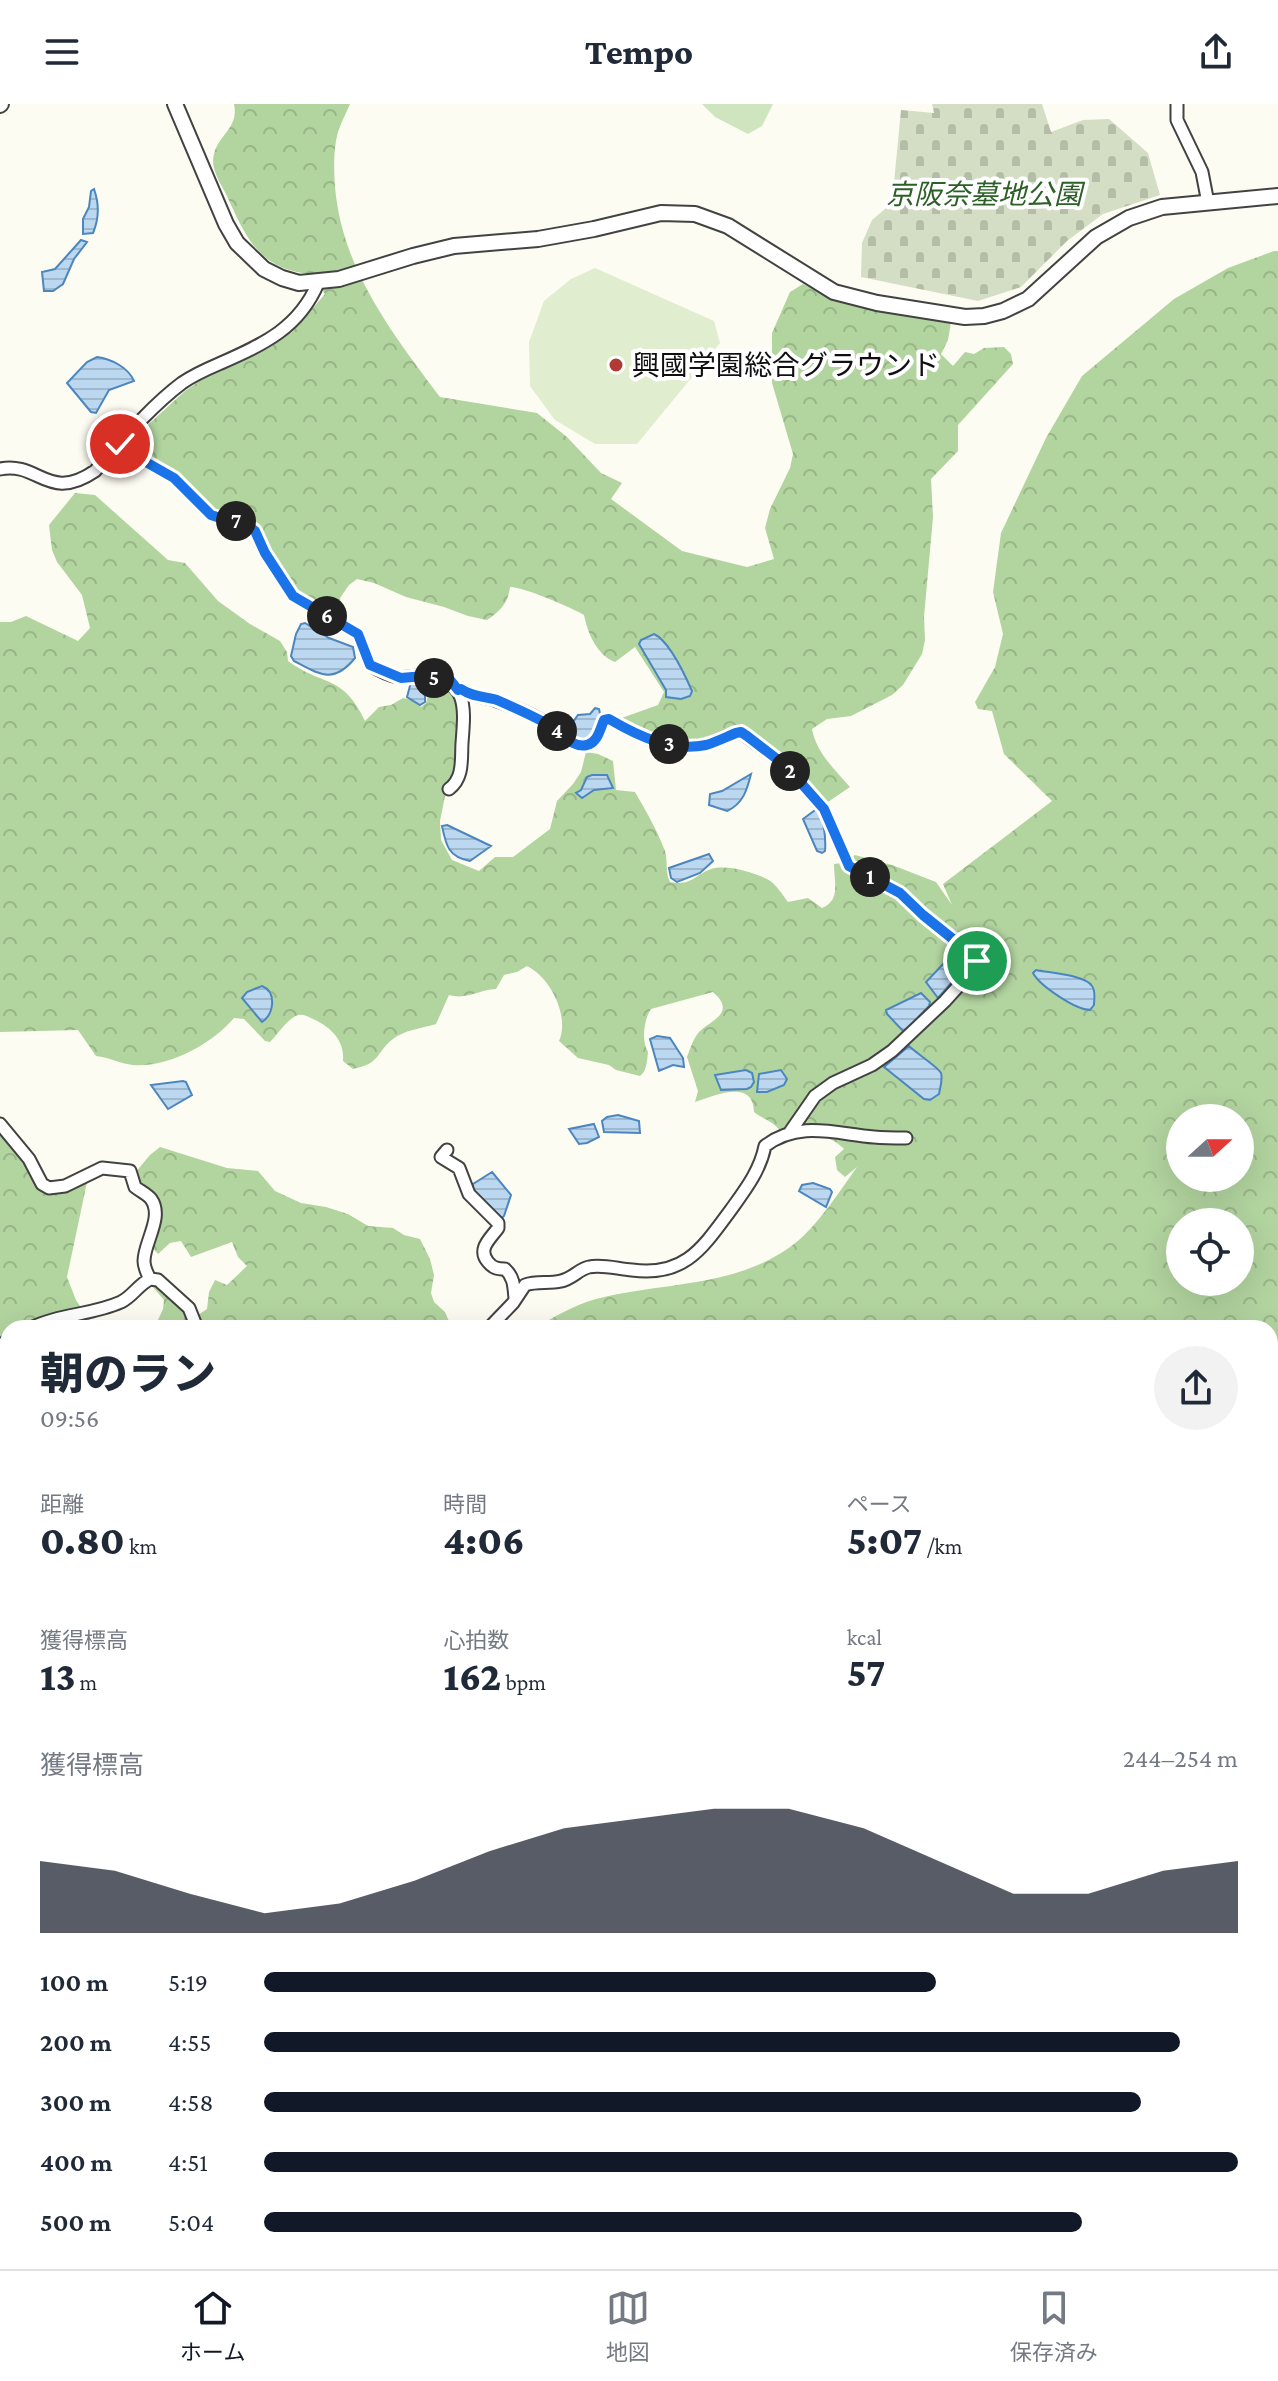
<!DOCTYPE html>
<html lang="ja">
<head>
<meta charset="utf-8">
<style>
	:root { --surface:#fff; --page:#f2f2f3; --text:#1f2937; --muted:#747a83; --line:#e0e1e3; --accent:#111827 }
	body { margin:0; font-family:"Crimson Pro","Noto Sans JP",serif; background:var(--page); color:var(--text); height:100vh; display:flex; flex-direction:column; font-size:30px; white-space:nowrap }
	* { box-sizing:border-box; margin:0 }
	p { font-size:26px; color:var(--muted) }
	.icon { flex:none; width:44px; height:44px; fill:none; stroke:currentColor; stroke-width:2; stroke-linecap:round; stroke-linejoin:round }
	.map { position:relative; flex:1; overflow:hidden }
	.drawer { position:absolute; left:0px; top:1216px; width:1278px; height:950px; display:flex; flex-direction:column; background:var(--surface); border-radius:24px 24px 0 0; box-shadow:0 8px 32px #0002 }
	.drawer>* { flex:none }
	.needle { width:52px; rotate:69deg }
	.controls { position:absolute; left:1166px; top:1000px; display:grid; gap:16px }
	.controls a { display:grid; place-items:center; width:88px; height:88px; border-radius:50%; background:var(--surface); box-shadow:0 8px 32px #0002; font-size:40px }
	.pin { position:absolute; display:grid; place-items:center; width:68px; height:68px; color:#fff; margin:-34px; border:4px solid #fff; border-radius:50%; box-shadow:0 2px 8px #0007 }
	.km { position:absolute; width:40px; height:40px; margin:-20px; border-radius:50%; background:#222; color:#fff; font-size:22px; line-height:40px; text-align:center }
	.round { display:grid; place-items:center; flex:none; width:84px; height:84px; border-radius:42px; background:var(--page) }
	.summary { display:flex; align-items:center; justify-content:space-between; height:136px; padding:0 40px }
	h1 { font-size:44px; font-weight:800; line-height:60px }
	.stats { display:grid; grid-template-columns:repeat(3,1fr); gap:12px; height:136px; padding:8px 40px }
	.stats div { display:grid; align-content:center }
	.stats b { font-size:40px; font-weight:800 }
	.stats small { font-size:22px; font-weight:400 }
	.stats p { font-size:22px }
	.chart { height:224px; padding:16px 40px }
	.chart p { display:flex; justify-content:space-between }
	.chart svg { width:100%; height:144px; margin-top:8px; fill:var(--accent); opacity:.7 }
	ul { padding:0 40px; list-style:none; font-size:26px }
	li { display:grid; grid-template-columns:128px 96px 1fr; align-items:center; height:60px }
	li i { height:20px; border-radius:10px; background:var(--accent) }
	header { display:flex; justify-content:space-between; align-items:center; height:104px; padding:0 40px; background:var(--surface); font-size:36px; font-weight:800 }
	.menu { display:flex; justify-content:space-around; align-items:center; height:112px; border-top:2px solid var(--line); background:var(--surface); font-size:22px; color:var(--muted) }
	.menu a { display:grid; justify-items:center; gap:4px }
	.menu .active { color:var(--accent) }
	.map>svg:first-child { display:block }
	.grass { fill:#cfe5bf }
	.forest { fill:url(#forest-crowns); fill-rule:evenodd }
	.cemetery { fill:url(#cemetery-stones) }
	.pitch { fill:#e0edcf }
	.water { fill:url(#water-rules); stroke:#4b86bf; stroke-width:2 }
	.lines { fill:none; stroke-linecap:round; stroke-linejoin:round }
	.river { stroke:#bcd8f0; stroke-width:16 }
	.minor-casing { stroke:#424242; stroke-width:15 }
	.tertiary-casing { stroke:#424242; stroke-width:18 }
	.minor { stroke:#fff; stroke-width:11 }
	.tertiary { stroke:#fff; stroke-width:14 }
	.route-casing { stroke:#fff; stroke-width:16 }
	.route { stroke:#1a73e8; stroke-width:10 }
	.poi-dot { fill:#b03b35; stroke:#fff; stroke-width:3 }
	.labels { text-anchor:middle; stroke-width:8; stroke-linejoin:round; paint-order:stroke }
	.park-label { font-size:28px; font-style:italic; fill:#2c6026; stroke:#fff }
	.poi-label { font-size:28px; fill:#0f0f0f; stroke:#fff; text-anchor:start }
</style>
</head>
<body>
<header><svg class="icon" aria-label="menu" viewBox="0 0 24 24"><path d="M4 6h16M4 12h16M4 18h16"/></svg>Tempo<svg class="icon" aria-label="share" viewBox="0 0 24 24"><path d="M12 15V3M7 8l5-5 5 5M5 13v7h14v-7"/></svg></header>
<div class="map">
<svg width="1278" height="2165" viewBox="0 0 1278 2165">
	<defs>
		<pattern id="forest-crowns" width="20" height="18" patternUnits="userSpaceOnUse" patternTransform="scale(2)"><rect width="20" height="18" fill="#b2d49f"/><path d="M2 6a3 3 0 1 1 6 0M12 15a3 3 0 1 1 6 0" fill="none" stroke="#98b588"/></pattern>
		<pattern id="cemetery-stones" width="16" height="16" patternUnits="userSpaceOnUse" patternTransform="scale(2)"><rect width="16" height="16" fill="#d3dec4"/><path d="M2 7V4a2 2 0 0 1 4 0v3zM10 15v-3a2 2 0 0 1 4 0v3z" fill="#b4bda7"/></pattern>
		<pattern id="water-rules" width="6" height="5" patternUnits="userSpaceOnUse" patternTransform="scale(2)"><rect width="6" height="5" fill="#bcd8f0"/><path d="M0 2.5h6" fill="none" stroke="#a0b8cd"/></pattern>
	</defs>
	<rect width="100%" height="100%" fill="#fdfcf2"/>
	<!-- grass -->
	<path class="grass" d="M702 0H773L762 22 748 30 715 13Z"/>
	<!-- forest -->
	<path class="forest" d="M234 0H350C346 9 341 19 338 28 333 45 334 66 335 83 342 165 392 229 440 293L537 309 567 333 601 369 622 379 611 395 682 447 747 463 774 455 765 424 770 405 790 364 793 350 772 279V229L790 188 803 180 837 197 951 218 948 236 941 250 953 262 965 248 974 250 984 244 1004 243 1011 250 1013 260 958 321V347L931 375 933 413 924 513 925 536 922 550 903 581 892 591 851 612 827 615 812 625C816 648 835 666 850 683L825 700 748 627C689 642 672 645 616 616L658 601 664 588 635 543 615 558C597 551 588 530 584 511 573 504 521 482 510 483 508 500 500 507 487 516L468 512 444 503 406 493 374 479 357 475 349 481 340 494 343 515 294 488 258 425 213 408 169 366 127 340 185 287 208 271 269 244 292 228 325 190 310 170C258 165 246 133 226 90 220 78 210 64 214 50 219 30 239 24 234 0Z
		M1274 147H1278V2119L1270 2118V1224H535C554 1213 574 1201 596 1195 661 1178 733 1184 790 1143 815 1126 839 1088 857 1063L845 1073 837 1066 835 1053 844 1045C828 1028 804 1030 781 1028 773 1017 764 1016 754 1008 753 974 715 992 695 998L698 987 687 953C690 945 693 935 699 928 711 916 737 909 713 888L651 905C644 915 641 937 648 948 647 956 647 967 640 972L616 966 609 961 578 954 559 937C570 912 550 873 527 862L517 868 504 871 496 885C477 886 468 896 449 891L436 920C423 924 404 926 393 935 375 949 382 959 353 965L343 957C345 935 329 922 311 914 306 912 304 910 298 911 288 914 278 930 270 938L265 937 244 915 234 914C212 940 168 964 133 961 120 960 109 953 96 952L78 926 0 928V518H11L26 512 78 537 90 524 82 491 57 458 52 446 49 421 75 389 95 391 168 456 185 459 218 497 250 520 280 537 287 548 288 557C324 583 343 570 365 617L379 603 391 601 403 594 412 596 421 603 426 599 429 587 454 584 457 591 461 657 446 687 440 717 441 736 452 756 479 767 495 753H513L550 725 557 697 573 680 581 668 586 648 598 650 613 657 616 686 635 688C646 707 657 726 665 747 668 757 665 768 670 778 692 782 693 772 711 765 726 760 753 768 767 775 776 780 782 790 788 798L808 794 822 804C841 796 834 778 834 760L842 759 855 751 892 761 936 778 952 801 943 780 1052 697 1004 650 992 607 978 605 975 598 995 563 1003 530 993 488 1001 429 1046 334 1082 272 1174 195 1228 164ZM1180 1014H1240V1074H1180ZM1180 1118H1240V1178H1180Z
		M0 1028 24 1055 40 1085 50 1090 60 1089 87 1078 67 1173 76 1196 88 1214 101 1224H8V1934L0 1941Z
		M160 1043 227 1064 258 1067 275 1087 301 1099 326 1103 348 1110 368 1122 393 1124 404 1131 420 1135 430 1155 434 1171 431 1189 434 1198 445 1208 452 1224H201L198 1211 207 1205 209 1188 215 1176 227 1181 247 1162 238 1153 232 1138 191 1153 181 1137 170 1139 158 1150 152 1143 158 1115 134 1070 150 1051Z
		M152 1178 187 1207 194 1224H131L157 1218 163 1205 164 1196 152 1182Z
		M0 2060 8 2067V2158H242L265 2165H0Z
		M941 2158H1070C1029 2165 981 2165 941 2158Z"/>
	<!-- cemetery -->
	<path class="cemetery" d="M932 0H1042L1051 28 1083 16 1109 15 1148 49 1160 91 1103 110 1067 137 1021 183 978 197 861 173 862 139 872 116 892 99 901 6 934 9Z"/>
	<!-- pitch -->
	<path class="pitch" d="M595 164 714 217 720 239 637 340H595L555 316 530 282 529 238 544 197 571 175Z"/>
	<!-- water -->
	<path class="water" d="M94 85C99 99 99 115 93 129L83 130V115L89 103 91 87Z
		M81 136 87 138 74 155 63 180 53 187H44L42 168 55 165Z
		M97 253C111 255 128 263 134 277L109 286 96 309 91 308 67 279 87 258Z
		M305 519 329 534 353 543 355 554C333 581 319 570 294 557L291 552 296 530 301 520Z
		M654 530C669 537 685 571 692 587L690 592 681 595 666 593V586L639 540 641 536Z
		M411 578 444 580 448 584 429 585 425 590V598L420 601 407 593Z
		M595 604 599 605 601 614 588 635 580 636 570 630 568 625 578 611 590 610Z
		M751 670C747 686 743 700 727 707L709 701 710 690 722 687Z
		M592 671H607L613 684 594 686 582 694 576 689 581 686 587 673Z
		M818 704C824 714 826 736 825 747L822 749 817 747 803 715Z
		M447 721 491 742 470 757C448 753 446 741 442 722Z
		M709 750 713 757 700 769 677 778 671 774 669 764Z
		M947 856 953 858 958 866 953 877 938 894 926 878Z
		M1036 866C1050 869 1085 871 1092 882 1096 887 1094 895 1094 901L1090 906C1076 906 1040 882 1033 869Z
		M262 882C277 888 274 910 262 918L242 894 247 888Z
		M921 889 930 898 929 902 904 928 887 910 886 906Z
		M657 932 670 934 683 954 684 963 673 961 659 967 650 935Z
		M909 942C916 949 938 963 941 969 943 975 940 984 939 990L930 996 924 995 884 963Z
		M746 966 752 969 754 978 751 983 747 985 721 986 715 971Z
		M781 966 787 975 784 981 767 988H757L759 970Z
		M183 977 186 978 192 991 168 1005 151 981Z
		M618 1011 639 1017 640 1029 604 1028 602 1017 607 1013Z
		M594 1020 599 1033 587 1039 579 1040 569 1025Z
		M492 1068 511 1091 504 1112 499 1116 473 1086V1080Z
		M813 1079 830 1085 832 1088 826 1103 799 1087 802 1081Z"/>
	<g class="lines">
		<!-- river -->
		<path class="river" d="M1086 2158 1093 2165"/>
		<defs>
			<path id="minor" d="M1177 0V16L1202 68 1208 99
				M120 340 137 353 174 374 211 411 229 417 243 418 255 427 265 449 293 492 358 530 370 561C378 566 389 572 398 573 406 575 415 571 423 572 468 575 465 602 462 639 461 655 464 674 449 685
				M0 365C39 357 48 399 95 367 122 337 149 304 182 279 195 270 207 265 221 259 264 240 299 224 318 179
				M458 586 461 585C472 593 484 592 497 597 514 603 539 614 554 624 564 631 572 644 587 641 598 638 600 625 604 616L609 615C638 632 670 648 705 641 718 638 728 630 741 628L786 662 824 705 849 762 900 789 923 811 974 852 977 857 973 866 945 897 892 947 872 961 833 979 815 992 790 1028
				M0 1020 29 1055 42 1080 49 1084 65 1082 102 1064 130 1067 135 1083C140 1087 147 1090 151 1095 164 1113 144 1138 144 1157 144 1164 147 1169 150 1175L158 1176 189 1204 197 1224
				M447 1046 441 1053 459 1064 469 1090 498 1119V1124C490 1135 477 1145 488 1158 493 1164 497 1165 505 1165 514 1173 514 1183 515 1195
				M31 1224C59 1210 92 1211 121 1198 133 1192 138 1181 150 1175
				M489 1224 513 1199 525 1181C537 1177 549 1180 561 1177 572 1175 579 1165 589 1163 602 1160 618 1165 632 1166 684 1173 702 1145 730 1107 745 1086 760 1067 765 1042 799 1016 836 1030 874 1033 885 1034 895 1034 906 1034
				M0 1242 8 1236
				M0 1722 8 1716
				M1270 1795 1278 1794
				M0 1822 8 1826
				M0 1866 8 1867
				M0 1940 8 1938
				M0 1980H8
				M0 2040H8
				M1270 2081 1278 2073
				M1240 2158 1248 2165"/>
			<path id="tertiary" d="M175 0 226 120 237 139 264 165 282 174 299 179 339 175 413 152 454 142 538 135 594 125 661 109 695 110 728 122 834 188 877 199 965 213 984 212 1003 207 1028 195 1096 133 1129 114 1162 103 1278 92
				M0 1 1 0
				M0 2105V2119"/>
		</defs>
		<!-- minor casing -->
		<use href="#minor" class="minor-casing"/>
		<!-- tertiary casing -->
		<use href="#tertiary" class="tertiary-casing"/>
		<!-- minor -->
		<use href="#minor" class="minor"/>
		<!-- tertiary -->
		<use href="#tertiary" class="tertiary"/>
	</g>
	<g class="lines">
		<defs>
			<path id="route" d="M120 340 137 353 174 374 211 411 229 417 243 418 255 427 265 449 293 492 358 530 370 561 401 574 424 572 451 577 458 586 461 585C472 593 484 592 497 596 513 603 540 615 554 624 564 631 572 644 587 641 598 638 600 625 604 616L609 615C638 632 671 648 706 641 716 638 726 633 736 629L741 628 747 632 786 662 824 705 849 762 900 789 923 811 974 852 977 857"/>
		</defs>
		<!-- route casing -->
		<use href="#route" class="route-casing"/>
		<!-- route -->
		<use href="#route" class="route"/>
	</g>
	<!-- markers -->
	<circle class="poi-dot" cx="616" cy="261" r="8"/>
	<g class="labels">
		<!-- park labels -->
		<g class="park-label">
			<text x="984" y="100">京阪奈墓地公園</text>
		</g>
		<!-- poi labels -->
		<g class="poi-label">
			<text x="632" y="271">興國学園総合グラウンド</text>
		</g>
	</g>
</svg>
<div class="controls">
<a><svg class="needle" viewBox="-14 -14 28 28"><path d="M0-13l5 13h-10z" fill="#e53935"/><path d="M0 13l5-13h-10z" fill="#747a83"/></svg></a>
<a><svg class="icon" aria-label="locate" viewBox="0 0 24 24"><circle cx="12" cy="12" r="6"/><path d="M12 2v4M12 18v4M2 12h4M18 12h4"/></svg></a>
</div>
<div class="pin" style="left:977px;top:857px;background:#1e9e55"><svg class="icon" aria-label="arrive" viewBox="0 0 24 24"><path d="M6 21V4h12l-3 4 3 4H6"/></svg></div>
<div class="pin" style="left:120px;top:340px;background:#d93025"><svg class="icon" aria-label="check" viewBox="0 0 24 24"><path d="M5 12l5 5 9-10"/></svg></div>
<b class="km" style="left:870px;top:773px">1</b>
<b class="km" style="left:790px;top:667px">2</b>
<b class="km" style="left:669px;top:640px">3</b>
<b class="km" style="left:557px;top:627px">4</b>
<b class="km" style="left:434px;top:574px">5</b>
<b class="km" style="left:327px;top:512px">6</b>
<b class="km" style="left:236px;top:417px">7</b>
<section class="drawer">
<div class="summary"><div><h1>朝のラン</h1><p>09:56</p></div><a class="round"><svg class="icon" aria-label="share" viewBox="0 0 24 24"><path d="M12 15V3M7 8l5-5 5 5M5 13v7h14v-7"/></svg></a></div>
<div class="stats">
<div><p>距離</p><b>0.80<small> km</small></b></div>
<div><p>時間</p><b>4:06</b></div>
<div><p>ペース</p><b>5:07<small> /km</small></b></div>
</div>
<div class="stats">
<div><p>獲得標高</p><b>13<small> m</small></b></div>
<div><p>心拍数</p><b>162<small> bpm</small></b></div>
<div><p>kcal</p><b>57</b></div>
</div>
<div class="chart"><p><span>獲得標高</span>244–254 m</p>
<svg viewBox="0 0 160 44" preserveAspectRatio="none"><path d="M0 44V22L10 25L20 32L30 38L40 35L50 28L60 19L70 12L80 9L90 6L100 6L110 12L120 22L130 32L140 32L150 25L160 22V44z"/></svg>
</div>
<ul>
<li><b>100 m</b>5:19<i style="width:69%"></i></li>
<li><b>200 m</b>4:55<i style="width:94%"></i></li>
<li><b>300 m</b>4:58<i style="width:90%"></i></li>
<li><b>400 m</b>4:51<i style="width:100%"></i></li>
<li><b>500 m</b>5:04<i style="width:84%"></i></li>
</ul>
</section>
</div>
<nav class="menu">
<a class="active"><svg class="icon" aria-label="home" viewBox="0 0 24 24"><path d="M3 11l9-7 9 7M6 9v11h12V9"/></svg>ホーム</a>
<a><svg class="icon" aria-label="map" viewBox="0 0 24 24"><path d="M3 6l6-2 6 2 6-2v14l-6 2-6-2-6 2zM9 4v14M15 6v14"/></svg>地図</a>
<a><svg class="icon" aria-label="saved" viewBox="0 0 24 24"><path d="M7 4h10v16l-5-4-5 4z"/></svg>保存済み</a>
</nav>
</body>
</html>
